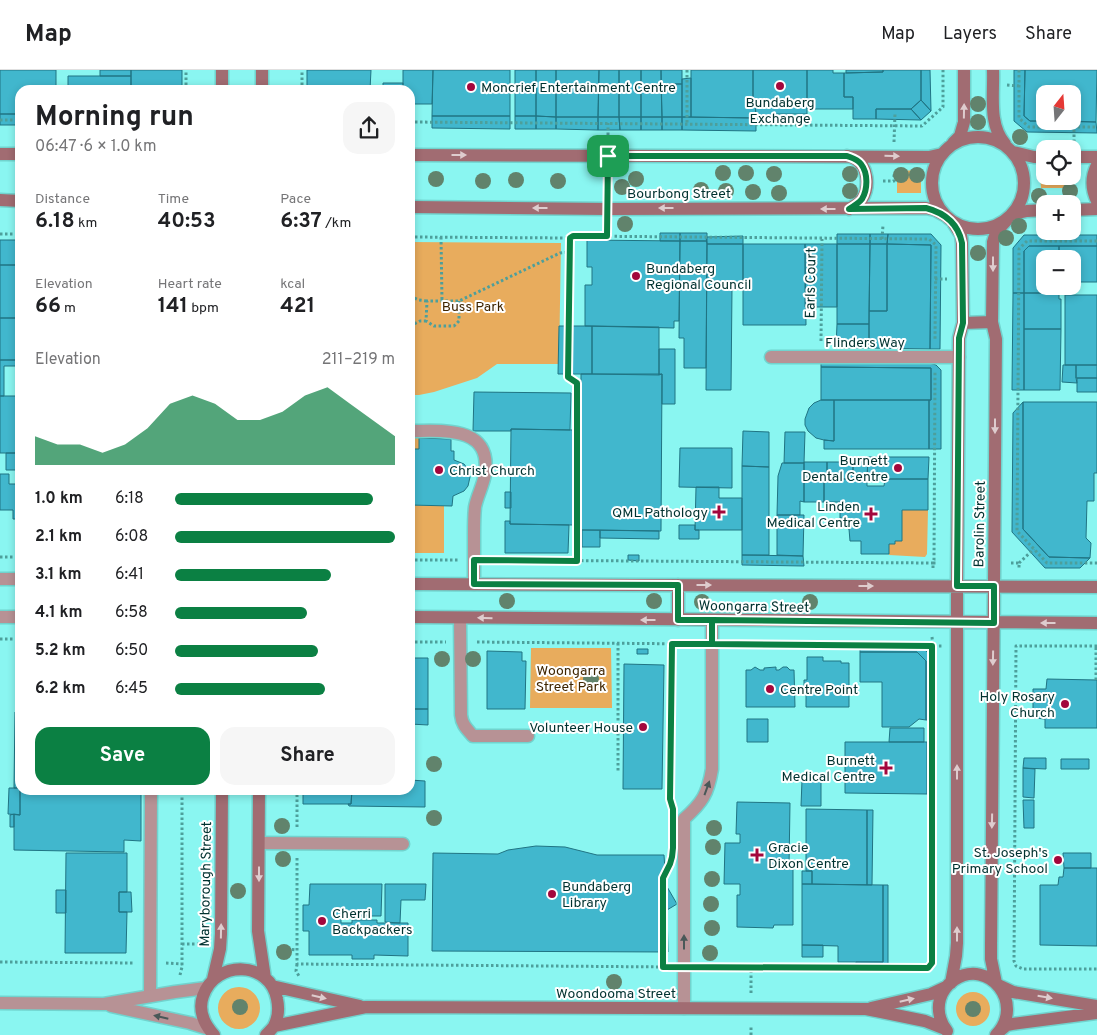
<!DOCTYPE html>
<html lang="en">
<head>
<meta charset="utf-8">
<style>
	:root { --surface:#fff; --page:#f6f6f6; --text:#202124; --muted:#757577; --line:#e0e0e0; --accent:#0b8043 }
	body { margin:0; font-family:Overpass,sans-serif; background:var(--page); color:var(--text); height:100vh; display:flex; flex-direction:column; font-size:19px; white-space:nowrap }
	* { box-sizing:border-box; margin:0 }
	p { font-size:16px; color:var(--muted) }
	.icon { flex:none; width:28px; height:28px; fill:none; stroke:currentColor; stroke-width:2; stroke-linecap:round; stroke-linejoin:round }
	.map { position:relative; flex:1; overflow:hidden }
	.panel { position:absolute; left:15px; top:15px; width:400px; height:710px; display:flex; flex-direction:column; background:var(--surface); border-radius:15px; box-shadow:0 2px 8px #0003 }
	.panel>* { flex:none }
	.needle { width:32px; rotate:17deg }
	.buttons { position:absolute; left:1036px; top:15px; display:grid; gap:10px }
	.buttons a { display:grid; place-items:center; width:45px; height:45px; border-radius:10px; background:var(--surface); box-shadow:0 2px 8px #0003; font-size:25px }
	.pin { position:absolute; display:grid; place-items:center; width:42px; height:42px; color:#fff; margin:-21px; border-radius:10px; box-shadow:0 2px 8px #0006 }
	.round { display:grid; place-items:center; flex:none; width:52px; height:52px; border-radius:15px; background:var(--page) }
	.summary { display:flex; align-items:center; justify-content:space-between; height:85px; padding:0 20px }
	h1 { font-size:28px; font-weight:700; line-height:38px }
	.figures { display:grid; grid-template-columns:repeat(3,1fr); gap:8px; height:85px; padding:5px 20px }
	.figures div { display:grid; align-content:center }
	.figures b { font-size:21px; font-weight:700 }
	.figures small { font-size:14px; font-weight:400 }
	.figures p { font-size:14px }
	.chart { height:140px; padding:10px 20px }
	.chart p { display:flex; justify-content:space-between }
	.chart svg { width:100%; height:90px; margin-top:5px; fill:var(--accent); opacity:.7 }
	.primary-button { display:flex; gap:10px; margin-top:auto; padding:10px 20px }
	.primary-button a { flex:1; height:58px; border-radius:15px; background:var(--accent); color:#fff; font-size:20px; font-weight:700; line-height:58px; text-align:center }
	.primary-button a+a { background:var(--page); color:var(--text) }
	ul { padding:0 20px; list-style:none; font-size:16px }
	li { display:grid; grid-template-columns:80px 60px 1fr; align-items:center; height:38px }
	li i { height:12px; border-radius:6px; background:var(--accent) }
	header { display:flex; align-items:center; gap:30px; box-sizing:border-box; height:70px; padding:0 25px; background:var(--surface); border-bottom:1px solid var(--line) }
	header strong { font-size:24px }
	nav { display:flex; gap:28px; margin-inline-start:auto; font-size:18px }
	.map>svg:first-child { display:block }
	.green { fill:#e8ac5d }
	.building { fill:#41b7cd; stroke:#207483 }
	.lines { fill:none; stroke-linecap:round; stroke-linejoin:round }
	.lane-casing { stroke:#71d3ce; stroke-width:15 }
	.street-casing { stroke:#71d3ce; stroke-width:15 }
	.secondary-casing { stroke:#71d3ce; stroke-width:15 }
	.path { stroke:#4d9f9b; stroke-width:3; stroke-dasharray:2.5 2.5; stroke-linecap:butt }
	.lane { stroke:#b79295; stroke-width:12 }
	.street { stroke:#b79295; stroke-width:12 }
	.secondary { stroke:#a16c72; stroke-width:12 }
	.tree { fill:#61836c }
	.oneway { fill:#deccce }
	.oneway2 { fill:#495858 }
	.route-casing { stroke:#fff; stroke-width:10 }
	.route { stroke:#0b8043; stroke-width:6 }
	.poi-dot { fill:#a3073c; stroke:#fff; stroke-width:2 }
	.labels { text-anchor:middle; stroke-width:4; stroke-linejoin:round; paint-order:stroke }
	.poi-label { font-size:14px; fill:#003230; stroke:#fff; text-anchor:start }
	.street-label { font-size:14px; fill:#003230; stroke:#fff }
	.park-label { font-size:14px; fill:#3f2500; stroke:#fff }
</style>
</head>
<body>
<header>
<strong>Map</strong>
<nav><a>Map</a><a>Layers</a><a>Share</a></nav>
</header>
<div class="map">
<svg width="1097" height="965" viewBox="0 0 1097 965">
	<rect width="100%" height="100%" fill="#8af6f1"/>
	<!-- green -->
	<path class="green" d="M921 100V123H897V101Z
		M1040 105H1045V106H1065V118H1041Z
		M410 172 561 173 559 294H497L477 308 434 322 419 325H410Z
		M410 368H419V379H410Z
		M410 435 444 436V483H410Z
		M902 440H928L927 484 925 487 889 485V474H895V471H902Z
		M531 578H611L612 638H530Z
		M218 938a21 21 0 1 1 42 0a21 21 0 1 1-42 0Z
		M956 939a17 17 0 1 1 34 0a17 17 0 1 1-34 0Z"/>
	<!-- building -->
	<path class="building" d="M0 0H56V20H20V44H0Z
		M100 0H131V6H100Z
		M131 0H182V20H131Z
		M307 0H371L370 20H307Z
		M403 0H433L432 34H410V20H403Z
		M433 0H510V46H432Z
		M515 0H536V46H515Z
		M536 0H556V47L536 46Z
		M556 0H599L598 47H556Z
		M599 0H619V47H598Z
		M619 0H641V47H619Z
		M641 0H661L662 47H641Z
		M661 0H682V14H661Z
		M691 0H753V31H755L756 48 691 47Z
		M753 0H807V44H774V48H756L755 31H753Z
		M807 0H833V3H844V27H853V39H807Z
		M846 0H883V2L846 3Z
		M883 0H921V30L911 39H876V49H853V27H844V3L883 2Z
		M921 0H930L931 41 921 30Z
		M1014 0H1025L1024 46 1030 51 1096 52 1097 63 1027 62 1014 51Z
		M1025 0H1097L1096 52 1072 51V24H1045V51H1030L1024 46Z
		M68 6H131V20H68Z
		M691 8V47H682V9Z
		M383 13H403V20H383Z
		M661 14H682V47H662Z
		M921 30 931 41 921 50 911 39Z
		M876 39H911L921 50 876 49Z
		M0 44H20V55H0Z
		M432 46H510V59L432 58Z
		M515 46H536V59H515Z
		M536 46 556 47V59H536Z
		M556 47H598V60L556 59Z
		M598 47H619L620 60H598Z
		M619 47H641V60H620Z
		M641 47H662V60H641Z
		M662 47H682V60H662Z
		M682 47 756 48V61L682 60Z
		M660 163H680V171H660Z
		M680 163H707V171H680Z
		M837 164H870V174H837Z
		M870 164H888L887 174H870Z
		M888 164H931L941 175 940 279H930L931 175 887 174Z
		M1024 165H1097V176H1029L1024 181V223H1013V178Z
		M743 166V174H707L706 167Z
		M0 170H20V195H0Z
		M587 170 680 171 679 251H674V258L585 256V215H592V197H587Z
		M680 171H707L706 298H684V268H679Z
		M707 174H743V218H732L731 320H706Z
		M743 174H805L806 255H743Z
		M805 174H837V237H805Z
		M837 174H870L869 254H837Z
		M870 174H887V241H869Z
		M887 174 931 175 930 279 869 278V241H887Z
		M1029 176H1059V189H1045V216H1059V223H1024V181Z
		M1059 176H1097V212H1076V203H1072V189H1059Z
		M0 195H20V248H0Z
		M1013 223H1024V320H1012Z
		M1024 223H1059V229H1061V259H1024Z
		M1065 225H1097V295H1065Z
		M0 248H20V290H0Z
		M837 254H869V278H836Z
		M559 256H592V304H558Z
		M592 256 659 257V305L592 304Z
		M1024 259H1061L1060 320H1024Z
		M659 279H675V334H662V304L659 305Z
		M0 290H20V296H4V326H0Z
		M821 292 929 293 936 295 941 300V379H929V330H931V298L821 297Z
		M1063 295H1076V308L1077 313 1062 312Z
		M1076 295H1097V308H1076Z
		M821 297 931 298V330H821Z
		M581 304H662L661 461 580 460Z
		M1077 308H1097V322H1077Z
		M474 322 571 323 570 360 511 359V361H473Z
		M0 326H20V383H0Z
		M821 330H834V371L824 370 816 368 808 361 805 355V349L809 338 814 333Z
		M834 330H929V379H824V370L834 371Z
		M1023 332H1097V403H1094V431H1087L1086 468 1091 473 1090 488 1049 487 1023 459Z
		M1023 332V459L1049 487 1090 488 1080 498H1045L1012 462 1013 343Z
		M511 359 573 360V455L510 454Z
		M743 361 769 362V397L742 396Z
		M785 362H805L804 393H784Z
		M419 368 451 369V381H454V390L464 394 467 398 470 407 468 416 464 421 453 426 452 436 410 435V379H419Z
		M680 378H732V418L679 417Z
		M6 383H20V400H6Z
		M853 387H868L867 409H853Z
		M868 387H929L928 409H867Z
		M804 392H827V407H804Z
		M827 392H853V409H827Z
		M782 393H804V432L800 431V445H777L778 406Z
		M742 396 769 397V485H742Z
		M0 404H9V414H20V449H13V440H0Z
		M804 407H824V432H804Z
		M824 407H827V409H867V416H884L885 409H928V440H902V471H895V474H889V484H861V471H850L849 459 846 458V448H840V432H824Z
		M696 417H719V428H742V460H695Z
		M505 422H511V438H505Z
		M777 445H804L803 486 777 485Z
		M505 451H510V454L569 455 568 483H505Z
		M679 455H695V460H699V469H679Z
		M582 460H600V477H582Z
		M600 460 659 461V469L600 468Z
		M628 485H639V491L628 490Z
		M742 485 803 486 804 496 742 495Z
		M860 574 920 575 933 588 934 650H926V591L917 582H860Z
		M637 579H648V584H637Z
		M19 580H20V633H19Z
		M487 581 522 582V591H526L525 639H487Z
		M860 582H917L926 591V650L919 649 909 657H882V612H860Z
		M807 587H823V591H841V593H849V637H806V622L804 623V610H807Z
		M410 588H428V639H410Z
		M624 594 664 595 662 719H623Z
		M755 597 760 600H764V598L776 597V600H779L783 597H787L790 600H794L795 637H746V600H751Z
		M1047 609 1097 610V658H1045V649L1033 648V619H1046Z
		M410 639H428V655L410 654Z
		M15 642H20V718H14Z
		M747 649H768V672H747Z
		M890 658H924V672H889Z
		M845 672H927V724L845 723Z
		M1024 688H1046V699L1023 698Z
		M1061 689H1089V699H1061Z
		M1023 698 1035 699 1034 728 1023 727Z
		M821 709V736H801L802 710Z
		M410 710 425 711V737L349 736 348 734H351L352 720H410Z
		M9 718H20V745L8 744Z
		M20 720H141V771L124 770V782L14 780V744L20 745Z
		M303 720H352L351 734H303Z
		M1023 730H1034V758H1024Z
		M737 732 790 733 789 797 793 798V855H774L773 858 737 857V825H740V814H724L725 773H740V764H736Z
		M806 739 867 740V815L812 814V801H806Z
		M867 740H873L872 815H867Z
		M14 744V757H10V745Z
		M536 776 565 777 597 785H664L666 815 677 834 667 840 668 882 432 881 433 783 498 784 508 780Z
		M66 783H127V822H119V842H127L126 883H65Z
		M1063 783H1091V798H1064Z
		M1064 798H1097V876L1040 875V815H1058L1059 807H1063Z
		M802 801H812V814H802Z
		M310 814H382L381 846H341V853H352V850H377V853H408V886L374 885V889H352V885H309V861H303V835H309Z
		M385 814H426L425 830H401L400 853 385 852Z
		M802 814 883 815V892H838V876L802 875Z
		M883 815H888V897H856V892H883Z
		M56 820H66V843H56Z
		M119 822H131L132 842H119Z
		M802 875H823V887H802Z"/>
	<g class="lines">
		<defs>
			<path id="lane" d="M771 287H959
				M410 361C442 361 492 355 485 404 483 416 477 426 475 437 474 446 474 455 474 464 474 481 474 498 474 514
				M460 548 461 645C462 655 467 659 473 666H528
				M259 773 403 774
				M150 926 151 720
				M684 938V749C702 733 708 724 712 699V550"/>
			<path id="street" d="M0 509H20
				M0 547H20
				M0 933 104 934 175 922 206 918
				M111 936 190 953 209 959"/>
			<path id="secondary" d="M993 0C994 25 988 54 1005 74
				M222 20V0
				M262 20V0
				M932 113a46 46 0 1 1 92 0a46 46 0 1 1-92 0Z
				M953 73 960 66 964 52V0
				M1013 82 1034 87H1045
				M0 84H20
				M410 85 929 87 942 84
				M847 86C850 87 852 87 855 89 868 96 870 117 862 129 859 133 854 136 849 139
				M1072 87H1097
				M1097 95C1091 107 1091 119 1097 131
				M0 130 20 131
				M410 137 607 139 926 138 935 140 946 146
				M1072 140 1097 139
				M1013 144 1027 141 1045 140
				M963 253 992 252
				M410 514 1097 517
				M678 515V550
				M410 547 1097 553
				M259 720 258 861 265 908
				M213 909 220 879 221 864 222 720
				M951 913 956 886 957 873V516L959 268 963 253 962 173 961 165 952 151
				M996 913 991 889V876L996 269 992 252 993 172C995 163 1000 157 1007 150
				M998 915 1013 922 1097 936
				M272 916 360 936
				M871 938 931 924 946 917
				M274 956 366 937 866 939 925 951 945 959
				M1001 960 1007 955 1012 954 1097 943
				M947 961C940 952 937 940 940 929 942 921 947 915 954 910 989 887 1026 934 996 965
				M214 965C204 954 198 940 203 926 216 889 270 891 277 929 279 938 278 948 274 956 272 959 269 962 266 965"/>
		</defs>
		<!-- lane casing -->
		<use href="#lane" class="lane-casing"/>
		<!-- street casing -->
		<use href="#street" class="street-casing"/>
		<!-- secondary casing -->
		<use href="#secondary" class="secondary-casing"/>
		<!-- path -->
		<path class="path" d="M687 0V54
			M1019 0V48L1029 57H1097
			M1007 15 1019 16
			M186 20V0
			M302 20V0
			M0 50H20
			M410 52 922 56 943 37V0
			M608 70V53
			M894 72 895 43
			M1074 72V57
			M883 111H894V104
			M607 123 608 102
			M1063 161V171
			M0 164H20
			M607 166V154
			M410 167 569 168 573 166 929 169 936 175 935 270
			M441 167 442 231
			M569 168 568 307 577 313V491
			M882 169 883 155
			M1097 171H1027L1019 179 1017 461 1047 493H1097
			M935 209H947
			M410 226 419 230 427 231
			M459 231V251L454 256H434L426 251 427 231H459L560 183 570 182
			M410 256 420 251H426
			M821 271 822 169
			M0 487H20
			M410 490H459
			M491 490 933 493 934 490 935 301
			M1011 493H1019V499
			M1019 493 1034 479
			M933 498V493H937
			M932 567 933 576H942
			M0 569H20
			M410 572H446
			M477 572 696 574
			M618 573V701
			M672 574 670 729 672 738
			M1097 576H1016L1014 891 1016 896 1023 899H1097
			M1096 610V576
			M297 757V720
			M297 788V894L669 897
			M182 874H204
			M277 878 296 880
			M0 892 135 893
			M166 893 182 894V720
			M297 894 296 901 299 906
			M663 897V808L666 803
			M700 897 928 898 932 893 933 576 727 574
			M180 905 182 897V894
			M751 923V897
			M751 965V955"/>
		<!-- lane -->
		<use href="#lane" class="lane"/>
		<!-- street -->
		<use href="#street" class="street"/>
		<!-- secondary -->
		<use href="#secondary" class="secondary"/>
	</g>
	<!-- trees -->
	<g class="tree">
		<circle cx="978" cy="34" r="8"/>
		<circle cx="978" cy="52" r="8"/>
		<circle cx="1020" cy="67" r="8"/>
		<circle cx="723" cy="103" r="8"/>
		<circle cx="746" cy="103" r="8"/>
		<circle cx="774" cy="104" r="8"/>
		<circle cx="850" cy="104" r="8"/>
		<circle cx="901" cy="105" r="8"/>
		<circle cx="917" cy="105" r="8"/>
		<circle cx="436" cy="109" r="8"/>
		<circle cx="636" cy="109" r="8"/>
		<circle cx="516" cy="110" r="8"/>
		<circle cx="483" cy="111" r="8"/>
		<circle cx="558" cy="111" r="8"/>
		<circle cx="622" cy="117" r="8"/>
		<circle cx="701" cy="120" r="8"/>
		<circle cx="726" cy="121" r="8"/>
		<circle cx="850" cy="121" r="8"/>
		<circle cx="1070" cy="121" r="8"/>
		<circle cx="753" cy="122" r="8"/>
		<circle cx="779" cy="123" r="8"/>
		<circle cx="1039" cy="126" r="8"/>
		<circle cx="625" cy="154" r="8"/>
		<circle cx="1019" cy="156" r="8"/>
		<circle cx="1006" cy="168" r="8"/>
		<circle cx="978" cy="183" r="8"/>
		<circle cx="507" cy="531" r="8"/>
		<circle cx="654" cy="531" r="8"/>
		<circle cx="702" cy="532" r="8"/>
		<circle cx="810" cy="532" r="8"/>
		<circle cx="442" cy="589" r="8"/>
		<circle cx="473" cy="589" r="8"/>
		<circle cx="591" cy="609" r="8"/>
		<circle cx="434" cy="694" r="8"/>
		<circle cx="434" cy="748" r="8"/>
		<circle cx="282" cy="756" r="8"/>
		<circle cx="714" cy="758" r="8"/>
		<circle cx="713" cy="777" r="8"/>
		<circle cx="283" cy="789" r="8"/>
		<circle cx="712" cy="809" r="8"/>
		<circle cx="238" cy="821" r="8"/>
		<circle cx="711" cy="834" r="8"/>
		<circle cx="712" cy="858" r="8"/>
		<circle cx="284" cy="882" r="8"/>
		<circle cx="710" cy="883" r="8"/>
		<circle cx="614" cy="912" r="8"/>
		<circle cx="240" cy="937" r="8"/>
		<circle cx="973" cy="939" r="8"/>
	</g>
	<!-- one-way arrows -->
	<defs><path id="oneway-solid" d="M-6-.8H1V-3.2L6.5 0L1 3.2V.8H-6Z" transform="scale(1.25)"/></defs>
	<g class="oneway">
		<use href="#oneway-solid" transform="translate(964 41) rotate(-89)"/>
		<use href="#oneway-solid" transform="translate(459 85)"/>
		<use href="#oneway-solid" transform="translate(892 86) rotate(1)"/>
		<use href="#oneway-solid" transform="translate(540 138) rotate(-180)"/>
		<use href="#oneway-solid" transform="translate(666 138) rotate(-180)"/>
		<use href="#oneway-solid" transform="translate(828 139) rotate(-180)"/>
		<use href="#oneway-solid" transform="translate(993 194) rotate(90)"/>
		<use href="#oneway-solid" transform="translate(995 356) rotate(90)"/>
		<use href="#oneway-solid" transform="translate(704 515)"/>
		<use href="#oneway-solid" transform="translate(866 516)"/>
		<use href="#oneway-solid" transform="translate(485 548) rotate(-179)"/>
		<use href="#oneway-solid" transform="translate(648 550) rotate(-180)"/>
		<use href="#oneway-solid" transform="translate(1048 553) rotate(-180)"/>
		<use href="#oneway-solid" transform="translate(993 588) rotate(91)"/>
		<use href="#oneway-solid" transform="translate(957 702) rotate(-90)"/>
		<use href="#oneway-solid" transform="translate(992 751) rotate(91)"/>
		<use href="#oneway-solid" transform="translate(259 804) rotate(90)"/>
		<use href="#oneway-solid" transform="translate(221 861) rotate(-89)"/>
		<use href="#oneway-solid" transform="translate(957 864) rotate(-90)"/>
		<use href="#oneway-solid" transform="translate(319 927) rotate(13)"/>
		<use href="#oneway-solid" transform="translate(1045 927) rotate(10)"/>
		<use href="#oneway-solid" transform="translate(907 930) rotate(-13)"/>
	</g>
	<g class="oneway2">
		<use href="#oneway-solid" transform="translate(707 718) rotate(-70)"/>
		<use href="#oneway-solid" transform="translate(684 872) rotate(-90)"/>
		<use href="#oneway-solid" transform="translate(161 947) rotate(-167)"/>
	</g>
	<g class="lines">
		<defs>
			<path id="route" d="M608 86 607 166H573L570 168 568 307 577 313V491L474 490V514L678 515V550H712V574L932 576V893L928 898 663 897V808L670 794 672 787 673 778V739L670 729 672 574H712V550L994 553V516H957L959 268 963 253 962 173C958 153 945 143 926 138L849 139C854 136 859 133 862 129 868 119 868 103 861 94 857 89 852 88 847 86H608"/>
		</defs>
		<!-- route casing -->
		<use href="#route" class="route-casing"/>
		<!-- route -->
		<use href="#route" class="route"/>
	</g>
	<!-- markers -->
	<g class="poi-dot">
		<circle cx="780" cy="16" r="5"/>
		<circle cx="471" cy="17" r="5"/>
		<circle cx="636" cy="206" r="5"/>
		<circle cx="898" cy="398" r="5"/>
		<circle cx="439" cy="400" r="5"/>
		<path d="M716.5 434.5h5v5h5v5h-5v5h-5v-5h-5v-5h5z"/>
		<path d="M868.5 436.5h5v5h5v5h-5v5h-5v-5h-5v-5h5z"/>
		<circle cx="770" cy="619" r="5"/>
		<circle cx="1065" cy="634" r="5"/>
		<circle cx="643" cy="657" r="5"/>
		<path d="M883.5 690.5h5v5h5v5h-5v5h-5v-5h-5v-5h5z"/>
		<path d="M754.5 777.5h5v5h5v5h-5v5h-5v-5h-5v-5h5z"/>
		<circle cx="1058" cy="790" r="5"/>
		<circle cx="552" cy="824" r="5"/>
		<circle cx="322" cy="851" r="5"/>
	</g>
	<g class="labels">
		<!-- poi labels -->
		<g class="poi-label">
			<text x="481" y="22">Moncrief Entertainment Centre</text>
			<text x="780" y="37" text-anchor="middle">Bundaberg<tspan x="780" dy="16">Exchange</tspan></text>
			<text x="646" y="203">Bundaberg<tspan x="646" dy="16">Regional Council</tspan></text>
			<text x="888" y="395" text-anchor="end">Burnett<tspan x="888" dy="16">Dental Centre</tspan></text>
			<text x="449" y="405">Christ Church</text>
			<text x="860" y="441" text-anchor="end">Linden<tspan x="860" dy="16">Medical Centre</tspan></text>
			<text x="708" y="447" text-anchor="end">QML Pathology</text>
			<text x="780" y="624">Centre Point</text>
			<text x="1055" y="631" text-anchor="end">Holy Rosary<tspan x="1055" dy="16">Church</tspan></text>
			<text x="633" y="662" text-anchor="end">Volunteer House</text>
			<text x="875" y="695" text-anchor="end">Burnett<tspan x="875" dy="16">Medical Centre</tspan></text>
			<text x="768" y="782">Gracie<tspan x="768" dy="16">Dixon Centre</tspan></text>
			<text x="1048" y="787" text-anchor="end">St. Joseph's<tspan x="1048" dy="16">Primary School</tspan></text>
			<text x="562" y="821">Bundaberg<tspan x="562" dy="16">Library</tspan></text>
			<text x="332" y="848">Cherri<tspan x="332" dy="16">Backpackers</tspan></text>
		</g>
		<!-- street labels -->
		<g class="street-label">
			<text x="679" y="128">Bourbong Street</text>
			<text transform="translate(810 213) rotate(-89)" y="5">Earls Court</text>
			<text x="865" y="277">Flinders Way</text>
			<text transform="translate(979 454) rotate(-89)" y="5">Barolin Street</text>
			<text transform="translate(754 536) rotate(1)" y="5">Woongarra Street</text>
			<text transform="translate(205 814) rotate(-89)" y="5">Maryborough Street</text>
			<text x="616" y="928">Woondooma Street</text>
		</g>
		<!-- park labels -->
		<g class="park-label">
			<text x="473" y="241">Buss Park</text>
			<text x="571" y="605">Woongarra<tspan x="571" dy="16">Street Park</tspan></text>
		</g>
	</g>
</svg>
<div class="buttons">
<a><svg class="needle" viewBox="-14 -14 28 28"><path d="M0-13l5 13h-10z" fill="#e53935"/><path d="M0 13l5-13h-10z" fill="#757577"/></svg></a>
<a><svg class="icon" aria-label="locate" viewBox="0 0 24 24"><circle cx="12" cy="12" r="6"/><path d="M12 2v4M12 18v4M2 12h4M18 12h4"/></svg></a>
<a>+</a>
<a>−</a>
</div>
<div class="pin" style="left:608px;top:86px;background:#1e9e55"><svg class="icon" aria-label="arrive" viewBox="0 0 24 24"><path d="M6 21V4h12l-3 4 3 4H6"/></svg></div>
<section class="panel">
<div class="summary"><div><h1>Morning run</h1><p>06:47 · 6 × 1.0 km</p></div><a class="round"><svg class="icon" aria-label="share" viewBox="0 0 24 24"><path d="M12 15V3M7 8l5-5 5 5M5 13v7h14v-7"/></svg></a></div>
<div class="figures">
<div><p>Distance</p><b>6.18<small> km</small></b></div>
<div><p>Time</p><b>40:53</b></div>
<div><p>Pace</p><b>6:37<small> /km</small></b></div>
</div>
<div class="figures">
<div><p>Elevation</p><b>66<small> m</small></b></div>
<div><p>Heart rate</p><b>141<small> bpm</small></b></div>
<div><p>kcal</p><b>421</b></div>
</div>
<div class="chart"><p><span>Elevation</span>211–219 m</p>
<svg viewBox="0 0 160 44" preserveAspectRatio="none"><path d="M0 44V30L10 34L20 34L30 38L40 34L50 26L60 14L70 10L80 14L90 22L100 22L110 18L120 10L130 6L140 14L150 22L160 30V44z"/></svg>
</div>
<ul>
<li><b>1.0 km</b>6:18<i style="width:90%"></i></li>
<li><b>2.1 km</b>6:08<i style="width:100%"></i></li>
<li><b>3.1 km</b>6:41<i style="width:71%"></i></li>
<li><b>4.1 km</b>6:58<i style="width:60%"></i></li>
<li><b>5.2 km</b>6:50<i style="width:65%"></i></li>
<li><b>6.2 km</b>6:45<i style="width:68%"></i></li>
</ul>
<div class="primary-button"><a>Save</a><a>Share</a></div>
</section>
</div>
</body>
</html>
